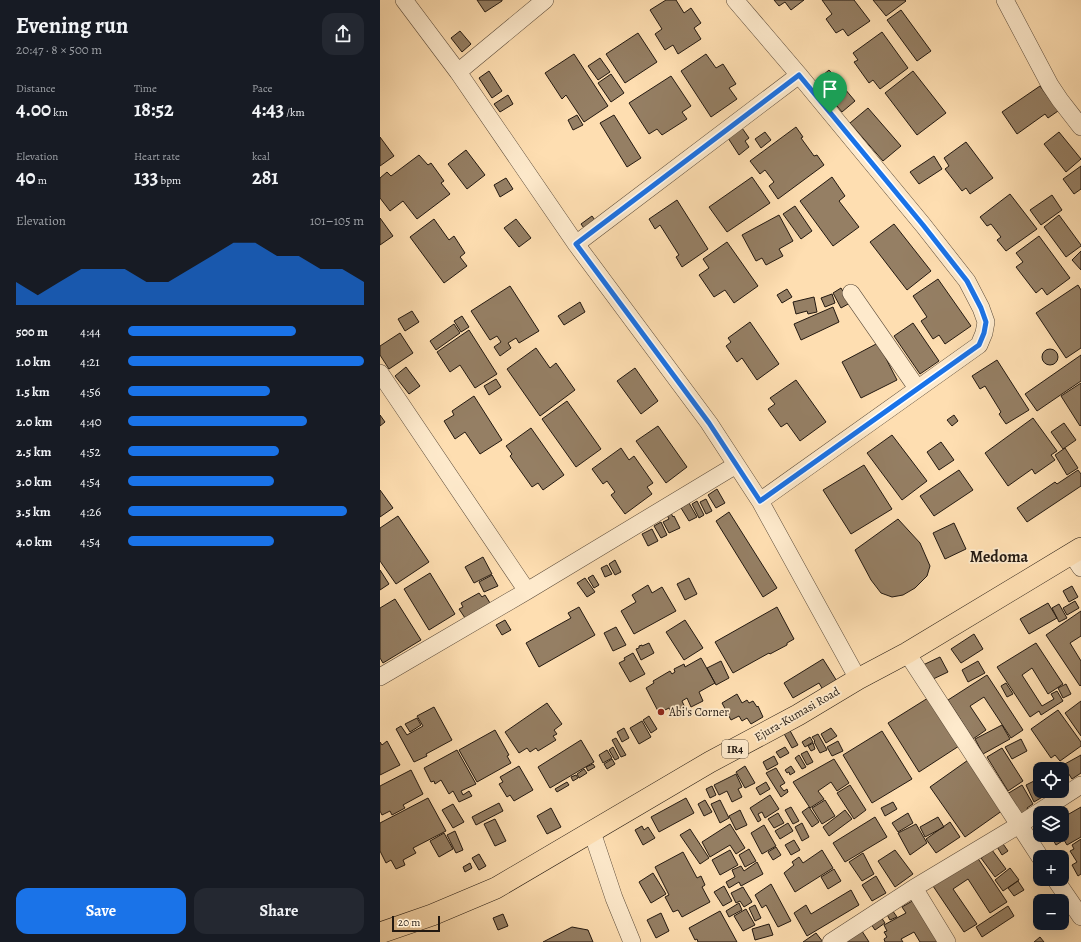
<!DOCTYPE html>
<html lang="en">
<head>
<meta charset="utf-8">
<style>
	:root { --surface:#171b24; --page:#242831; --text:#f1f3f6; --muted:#9ea1a6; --accent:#1a73e8 }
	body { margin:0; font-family:Alegreya,serif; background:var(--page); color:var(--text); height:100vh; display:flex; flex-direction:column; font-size:15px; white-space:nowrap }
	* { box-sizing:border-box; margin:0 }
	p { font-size:13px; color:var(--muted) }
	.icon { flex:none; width:22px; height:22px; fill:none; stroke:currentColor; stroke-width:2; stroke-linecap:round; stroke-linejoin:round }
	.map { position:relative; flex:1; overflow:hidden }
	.side { display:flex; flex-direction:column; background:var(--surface); width:380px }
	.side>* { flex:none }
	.tools { position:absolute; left:653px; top:762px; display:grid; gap:8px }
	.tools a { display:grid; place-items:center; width:36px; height:36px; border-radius:8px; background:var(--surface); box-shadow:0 4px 16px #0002; font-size:20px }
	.scale { position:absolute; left:12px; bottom:10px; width:48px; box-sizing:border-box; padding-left:4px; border:2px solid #231911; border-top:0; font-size:11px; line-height:14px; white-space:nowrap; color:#231911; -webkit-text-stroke:3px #feeacc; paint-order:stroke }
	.pin { position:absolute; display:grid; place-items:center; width:34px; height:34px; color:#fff; margin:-41px -17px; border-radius:50% 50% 50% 0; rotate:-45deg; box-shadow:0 0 4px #0007 }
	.pin .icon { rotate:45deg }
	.round { display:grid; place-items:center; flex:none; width:42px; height:42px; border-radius:12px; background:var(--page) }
	.headline { display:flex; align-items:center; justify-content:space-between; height:68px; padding:0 16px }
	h1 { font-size:22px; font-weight:600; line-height:30px }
	.stats { display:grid; grid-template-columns:repeat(3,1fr); gap:6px; height:68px; padding:4px 16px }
	.stats div { display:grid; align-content:center }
	.stats b { font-size:20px; font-weight:600 }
	.stats small { font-size:11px; font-weight:400 }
	.stats p { font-size:11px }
	.chart { height:112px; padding:8px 16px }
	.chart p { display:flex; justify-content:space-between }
	.chart svg { width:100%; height:72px; margin-top:4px; fill:var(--accent); opacity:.7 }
	.button { display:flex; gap:8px; margin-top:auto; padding:8px 16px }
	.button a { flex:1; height:46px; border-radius:12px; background:var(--accent); color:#fff; font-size:16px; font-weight:600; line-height:46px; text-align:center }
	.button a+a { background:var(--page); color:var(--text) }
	ul { padding:0 16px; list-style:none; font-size:13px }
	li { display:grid; grid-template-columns:64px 48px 1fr; align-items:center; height:30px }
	li i { height:10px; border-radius:5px; background:var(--accent) }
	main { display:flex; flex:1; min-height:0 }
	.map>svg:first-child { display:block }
	.building { fill:#957f64; stroke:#231911 }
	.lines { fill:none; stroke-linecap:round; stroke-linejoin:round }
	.minor-casing { stroke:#5a4a39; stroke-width:18 }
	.major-casing { stroke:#231911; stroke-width:22 }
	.minor { stroke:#feeacc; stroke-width:17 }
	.major { stroke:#fedeb1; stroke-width:21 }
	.route-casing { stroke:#fff; stroke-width:8 }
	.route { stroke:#1a73e8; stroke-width:5 }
	.poi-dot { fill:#8f2418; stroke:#feeacc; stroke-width:1.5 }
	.labels { text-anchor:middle; stroke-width:3.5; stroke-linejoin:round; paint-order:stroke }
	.shield { fill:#feeacc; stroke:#655849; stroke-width:1 }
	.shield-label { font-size:11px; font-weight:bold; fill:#231911 }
	.poi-label { font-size:12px; fill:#231911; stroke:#feeacc; text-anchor:start }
	.street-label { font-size:12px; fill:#231911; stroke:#feeacc }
	.district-label { font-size:16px; font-weight:bold; fill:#231911; stroke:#feeacc }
</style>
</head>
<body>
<main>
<section class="side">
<div class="headline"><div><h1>Evening run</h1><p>20:47 · 8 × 500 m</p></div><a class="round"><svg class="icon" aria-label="share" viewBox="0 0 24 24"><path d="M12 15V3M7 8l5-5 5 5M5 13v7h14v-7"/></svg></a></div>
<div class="stats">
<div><p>Distance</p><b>4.00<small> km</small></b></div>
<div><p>Time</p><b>18:52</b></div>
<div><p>Pace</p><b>4:43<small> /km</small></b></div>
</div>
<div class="stats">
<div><p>Elevation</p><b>40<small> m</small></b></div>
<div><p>Heart rate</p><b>133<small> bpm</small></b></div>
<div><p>kcal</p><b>281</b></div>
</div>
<div class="chart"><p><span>Elevation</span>101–105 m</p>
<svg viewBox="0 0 160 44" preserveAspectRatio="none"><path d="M0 44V30L10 38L20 30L30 22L40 22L50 22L60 30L70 30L80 22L90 14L100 6L110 6L120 14L130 14L140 22L150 22L160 30V44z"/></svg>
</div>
<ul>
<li><b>500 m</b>4:44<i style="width:71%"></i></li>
<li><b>1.0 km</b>4:21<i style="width:100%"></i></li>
<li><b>1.5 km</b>4:56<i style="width:60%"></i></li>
<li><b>2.0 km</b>4:40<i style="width:76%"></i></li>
<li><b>2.5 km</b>4:52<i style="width:64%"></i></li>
<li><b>3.0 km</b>4:54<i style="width:62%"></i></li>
<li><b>3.5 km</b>4:26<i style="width:93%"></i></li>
<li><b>4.0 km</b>4:54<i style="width:62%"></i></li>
</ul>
<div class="button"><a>Save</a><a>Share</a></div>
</section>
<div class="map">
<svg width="701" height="942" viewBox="0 0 701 942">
	<rect width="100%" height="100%" fill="#fedeb1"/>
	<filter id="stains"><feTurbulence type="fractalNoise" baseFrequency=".005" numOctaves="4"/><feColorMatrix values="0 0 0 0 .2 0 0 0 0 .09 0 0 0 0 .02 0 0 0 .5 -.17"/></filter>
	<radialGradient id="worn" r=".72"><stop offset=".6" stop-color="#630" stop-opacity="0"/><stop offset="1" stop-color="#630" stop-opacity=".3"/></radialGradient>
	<!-- building -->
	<path class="building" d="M97 0H122V1L105 12Z
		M286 0H296L304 13 311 8 321 23 314 28 321 39 298 54 293 45 285 50 275 34 282 29 270 10Z
		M394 0H424L411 10 405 2 399 6Z
		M442 0H474L490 21 468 36 463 29 456 33 446 19 452 14Z
		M493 0H525L526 1 506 16Z
		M521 10 551 51 537 61 507 20Z
		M80 31 91 44 82 52 71 38Z
		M502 32 528 68 500 89 493 80 489 83 474 62 478 60 473 53Z
		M258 33 277 62 245 83 226 54Z
		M194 54 228 106 204 122 186 95 182 99 165 73Z
		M326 54 336 68 343 64 356 84 349 88 357 99 331 117 301 71Z
		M220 58 230 72 218 80 208 66Z
		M449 70 475 101 462 112 436 81Z
		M109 71 122 91 112 98 99 78Z
		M533 71 566 113 537 135 505 93Z
		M231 74 244 93 231 102 218 83Z
		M291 76 311 106 302 112 307 119 282 135 277 129 269 134 249 103Z
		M660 86 678 111 668 118 665 114 637 134 622 112Z
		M128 95 133 104 120 112 114 104Z
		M488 108 521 146 503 161 470 123Z
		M197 115 203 125 193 130 188 120Z
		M234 115 261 158 247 167 220 123Z
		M416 127 423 137 421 138 434 156 437 155 444 165 398 199 389 186 394 182 385 170 380 174 370 161Z
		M362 128 369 138 365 141 369 147 359 155 348 138Z
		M385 132 391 140 381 148 375 139Z
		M679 132 701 159 686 172 664 144Z
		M0 137 14 156 0 166Z
		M586 142 613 178 590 194 586 188 582 191 565 169 569 166 564 158Z
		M86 150 105 175 87 189 68 164Z
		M39 155 48 165 51 163 64 181 61 183 70 194 37 219 23 201 10 211 0 198V178L7 172 11 176Z
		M554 156 562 169 539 184 530 172Z
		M701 166V189L694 194 683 179Z
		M372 177 390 203 347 232 329 207Z
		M452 177 465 196 459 201 479 227 453 246 420 201Z
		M126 178 133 189 120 197 114 185Z
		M630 194 657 229 626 251 617 240 621 237 611 224 607 226 600 217Z
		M672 195 682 210 661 225 650 210Z
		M297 200 328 249 302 267 296 257 299 255 280 225 275 229 269 219Z
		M415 206 432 231 421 239 403 214Z
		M399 215 413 241 399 249 403 256 386 265 382 258 376 261 362 235Z
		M679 215 701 245V246L686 257 664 227Z
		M212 216 217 223 206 231 201 224Z
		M0 218 13 236 0 245Z
		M54 219 69 240 74 236 85 253 80 257 87 266 64 283 30 237Z
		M136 219 151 238 139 247 124 228Z
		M514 224 551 271 527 290 490 242Z
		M659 236 690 278 667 295 662 288 656 293 636 267 643 262 636 253Z
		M347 242 378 286 354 303 345 290 334 297 319 275 329 268 323 259Z
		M701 251V270L692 260Z
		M558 279 591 326 565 344 559 335 553 339 541 321 547 317 533 296Z
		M698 285 701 290V348L686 358 656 313Z
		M130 286 159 331 139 343 136 338 128 343 131 348 120 356 114 347 121 342 117 336 110 340 91 311Z
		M461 288 470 303 461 308 453 293Z
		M407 289 412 297 402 303 397 295Z
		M452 294 455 303 445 307 441 298Z
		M434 297 437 312 428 314 427 311 416 314 413 302Z
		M200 302 205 312 184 325 178 316Z
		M453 307 459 322 421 340 414 324Z
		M32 311 39 322 25 331 18 319Z
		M82 316 89 327 81 332 74 321Z
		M370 322 399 364 377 380 362 358 357 362 346 346 351 342 348 338Z
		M533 323 559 361 540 374 514 336Z
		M74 324 80 333 56 350 50 341Z
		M89 330 117 374 95 388 80 365 70 372 57 352Z
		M20 333 33 353 9 369 0 355V346Z
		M498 343 517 380 481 398 462 362Z
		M156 348 170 368 176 363 195 390 160 416 127 369Z
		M662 357a8 8 0 1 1 16 0a8 8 0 1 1-16 0Z
		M701 355V381L657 411 645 394Z
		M617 360 649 410 626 424 619 414 621 412 605 386 600 389 592 376Z
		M26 367 40 386 29 394 15 376Z
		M255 368 278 401 261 414 237 381Z
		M116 379 121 387 109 395 104 386Z
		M416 380 446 422 420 441 407 423 401 427 388 409 395 404 390 398Z
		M701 383V425L700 426 681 396Z
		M94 396 122 440 100 454 85 432 75 439 64 421 74 415 72 411Z
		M187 401 221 449 196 467 162 419Z
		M0 415 5 422 0 426Z
		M574 415 578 421 572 426 567 420Z
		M653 418 677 451 671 455 675 460 655 474 652 469 628 486 605 453Z
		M684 423 696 440 683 449 671 432Z
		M278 426 307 467 286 483 256 441Z
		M151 428 184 475 163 490 158 483 152 487 130 456 132 454 126 446Z
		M512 435 547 481 522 500 487 453Z
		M561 442 574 460 559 470 547 452Z
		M241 448 249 460 254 456 273 483 267 487 272 494 245 514 231 495 235 492 227 481 223 484 212 469Z
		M685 448 698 468 687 475 675 455Z
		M484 465 512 509 471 534 443 490Z
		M579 470 593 490 554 516 540 496Z
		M698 470 701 474V486L647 522 637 508 675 482 677 484Z
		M337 489 345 503 336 508 328 495Z
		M0 490 13 508 0 517Z
		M326 499 332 511 326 514 320 502Z
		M317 501 324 515 319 518 312 504Z
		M309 503 317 517 309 521 301 508Z
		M349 512 397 588 383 597 336 521Z
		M291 513 293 517 294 516 300 528 289 533 283 522 289 519 287 515Z
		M18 516 49 562 16 584 0 561V528Z
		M518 519 540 543 550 566 547 576 535 588 523 595 512 597 501 593 491 580 475 550Z
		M281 522 287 535 281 538 274 526Z
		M574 523 586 549 565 559 553 533Z
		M272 529 278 541 268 546 262 534Z
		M103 557 112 574 94 583 85 567Z
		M235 560 241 572 235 575 229 564Z
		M227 565 232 574 225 577 221 568Z
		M0 570 9 584 0 590Z
		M50 573 75 614 49 630 24 589Z
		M112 575 118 586 104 592 99 582Z
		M213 575 219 585 214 588 208 578Z
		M205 578 215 592 207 597 197 583Z
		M309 578 317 594 305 600 297 584Z
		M268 585 272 593 282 587 296 611 254 634 241 611 256 602 252 595Z
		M692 586 698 597 689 602 683 591Z
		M99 593 102 597 105 595 110 603 85 618 79 609 83 607 81 603Z
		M15 599 41 640 3 663 0 658V608Z
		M695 601 699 608 687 615 683 608Z
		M668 603 677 618 649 634 640 619Z
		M679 604 687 618 679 622 672 608Z
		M199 607 215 635 159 667 146 643 191 618 188 613Z
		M397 607 414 639 407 643V645L390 654 389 653 353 673 335 642Z
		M701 611V636L690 643 701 661V685L700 686 666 635Z
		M125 620 131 630 122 635 116 625Z
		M305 620 323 648 304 660 286 632Z
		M236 627 246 645 233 651 224 633Z
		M594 634 603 649 581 663 571 649Z
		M269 643 274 653 261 660 256 649 259 648V646L262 645V646Z
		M656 643 683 684 668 694 652 668 642 675 662 706 674 699 671 694 677 691 683 701 661 715 659 711 650 717 617 667Z
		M253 653 265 674 250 682 239 663 245 660 244 658Z
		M560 657 568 672 551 680 543 665Z
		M321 658 335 683 319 692 323 701 311 707 307 698 302 701 306 710 293 717 289 708 279 713 266 688 274 683 273 681 290 671 292 674 295 672 294 669 304 664 305 667Z
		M443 659 460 686 446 695 439 683 413 698 404 683Z
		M341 661 349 678 336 685 327 668Z
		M598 661 605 673 588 682 582 670Z
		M607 675 643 730 631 738 604 697 590 706 606 730 593 739 568 700Z
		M626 683 633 694 627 697 621 686Z
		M686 684 691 694 683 698 678 688Z
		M357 694 362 703 367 700 369 703 373 701 377 707 378 706 383 717 371 724 367 718 362 721 359 716 351 720 342 703Z
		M548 698 579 746 539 772 508 723Z
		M701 701V736L685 713Z
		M167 703 182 724 174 730 177 734 173 736 176 740 158 751 156 748 150 752 147 748 139 753 125 732Z
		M54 707 72 740 46 754 47 756 34 762 16 729 21 726 27 735 43 726 37 716Z
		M678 710 701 742V746L680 761 675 755 671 758 651 729Z
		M269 716 277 729 271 733 263 720Z
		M37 718 41 725 30 732 25 724Z
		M262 721 271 737 259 744 250 728Z
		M622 725 630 739 603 754 595 739Z
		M408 727 418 745 412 748 402 730Z
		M244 728 249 738 242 742 237 732Z
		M451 728 457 736 446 743 441 734Z
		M115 730 129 755 127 756 131 763 97 782 79 750Z
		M502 731 532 779 492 803 463 755Z
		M438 734 447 750 440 753 434 742 435 741 432 737Z
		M430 737 433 742 425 747 422 742Z
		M236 738 246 755 241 757 232 740Z
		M641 739 647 751 632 759 625 747Z
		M201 740 214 762 170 788 158 767Z
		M7 741 20 765 0 775V742L2 745Z
		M458 741 463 751 452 756 447 747Z
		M433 743 435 749 431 751 428 746Z
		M233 747 239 758 235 760 229 750Z
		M405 747 409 753 400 758 396 752Z
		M622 748 643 781 628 791 607 757Z
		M77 750 96 784 81 791 83 795 89 791 92 796 79 802 73 791 69 794 61 780 55 784 54 781 51 782 44 768Z
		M227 750 232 758 223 763 219 755Z
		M427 751 433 762 427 765 421 754Z
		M419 755 426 767 422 769 415 758Z
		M701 755V773L692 779 683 765Z
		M394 756 398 764 387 770 383 762Z
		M591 758 626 808 585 837 550 787Z
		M232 759 235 764 227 769 224 764Z
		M454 759 469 783 457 791 451 782 438 791 444 799 430 808 413 782Z
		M213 764 215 767 208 771 206 767Z
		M139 766 153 790 134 801 130 795 127 797 119 784 123 782 120 777Z
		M365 766 375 783 365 788 356 772Z
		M411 766 415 772 410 775 409 772 407 773 405 770Z
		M396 768 405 783 400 786 404 791 407 789 408 792 401 797 386 773Z
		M204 769 207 773 199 778 197 774Z
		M31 770 43 794 23 805 25 808 12 815 10 811 2 815 0 811V786Z
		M356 774 362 787 358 789 362 797 352 802 347 791 339 795 334 785Z
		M196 775 198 778 193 781 191 777Z
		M660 778V791H671V792L654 802 646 785Z
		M187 782 189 785 177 792 175 789Z
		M386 782 390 789 380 795 376 788Z
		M470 785 486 810 474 819 457 793Z
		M642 785 653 804 647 808 651 815 642 820 627 794Z
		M332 786 336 795 330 798 326 789Z
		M390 795 399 809 385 818 382 812 378 814 381 820 378 822 370 808Z
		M48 798 66 831 33 848 36 853 23 860 25 865 16 869 11 860 6 863 0 851V823Z
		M306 798 314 813 279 832 271 817Z
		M325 800 332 812 324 816 318 804Z
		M340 800 349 818 340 823 331 804Z
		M445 800 455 816 442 824 432 808Z
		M513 802 517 809 505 816 501 808Z
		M119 803 123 811 96 825 92 817Z
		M73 804 84 822 73 828 62 810Z
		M411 807 419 821 413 824 405 810Z
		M429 807 439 822 432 827 422 812Z
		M701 807V837L687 845 684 840 676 845 671 836 672 835H682V829H683L682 827V818Z
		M171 808 181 827 167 834 157 816Z
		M360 810 367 825 356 830 349 816Z
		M465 810 472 819 449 836 443 827Z
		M398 813 404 823 394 828 388 819Z
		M528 813 533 823 518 832 512 823Z
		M495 817 507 837 465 862 453 843Z
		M558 817 564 827 545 837 540 827Z
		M115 819 126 841 115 846 104 824Z
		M570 822 580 837 556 853 546 839Z
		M408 823 413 831 400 839 395 831Z
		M422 823 429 837 422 841 415 827Z
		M350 824 365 848 356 854 350 845 330 857 322 842Z
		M536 824 547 843 530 855 518 833Z
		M384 825 396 846 382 854 371 833Z
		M262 826 264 830 268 827 275 838 263 845 255 830Z
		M310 829 329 858 320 864 300 835Z
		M660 829V835H668L660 840 655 832Z
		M75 831 83 850 76 853 67 835Z
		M64 833 73 849 59 857 50 841Z
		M701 839V874L698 876 692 865 697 862 690 851 694 849 692 845Z
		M414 840 420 850 411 855 405 845Z
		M621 841 628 851 622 855 616 845Z
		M396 847 401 855 393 860 388 852Z
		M369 849 376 861 365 867 359 855Z
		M350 850 358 865 340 875 332 860Z
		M442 850 453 868 415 892 404 873 414 865 412 862 419 857 423 863Z
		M515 850 533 874 515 887 498 861Z
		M612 850 626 869 615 877 601 858Z
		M303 852 317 878 321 876 325 885 322 887 330 902 302 917 298 910 293 912 285 897 289 895 275 867Z
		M483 853 494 874 482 881 469 862Z
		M99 854 106 866 99 870 92 858Z
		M597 857 627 902 610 913 588 879 573 889 597 924 584 932 553 886Z
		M377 862 383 874 361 886 359 882 349 888 346 882 355 877 352 870 361 866 364 871Z
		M90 863 92 868 85 872 83 867Z
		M630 868 639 880 623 891 615 880Z
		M454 869 461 881 448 889 441 877Z
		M273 873 286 894 271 903 259 882Z
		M496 876 506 893 492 901 482 885Z
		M638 881 644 890 634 896 628 888Z
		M391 884 411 921 398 927 386 905 382 908 375 895Z
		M344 886 352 901 343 906 334 892Z
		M363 887 372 902 364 907 360 901 356 903 351 893Z
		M471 890 479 905 427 936 414 913 426 905 431 914Z
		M534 900 558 942H540L534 932 521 939 523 942H505L504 939 507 937 504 932 507 931 504 925 526 913 522 907Z
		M359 903 362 910 349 917 346 911Z
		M375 905 381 918 375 921 369 908Z
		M628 906 634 916 602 937 596 927Z
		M510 907 517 917 510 920 505 911Z
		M366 909 375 925 363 931 354 916Z
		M340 911 357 942H318L317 939 315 940 309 928Z
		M281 913 289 931 276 938 267 920Z
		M123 914 128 926 118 930 113 918Z
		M501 917 505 923 495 930 491 924Z
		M389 924 393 935 375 940 372 929Z
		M192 927 208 930 213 942H163Z
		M480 928 489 942H463Z
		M436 933 443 942H423Z
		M660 937 664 942H654Z"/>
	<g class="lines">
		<defs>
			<path id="minor" d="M24 0 78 72 196 244 329 423 380 501 478 679
				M355 0 419 75 543 225 587 281 601 308 606 322 604 333 599 345 380 501
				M625 0 670 85 680 100 701 127
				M78 72 165 0
				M196 244 419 75
				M471 293 537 388
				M0 373 147 591
				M691 553 701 568
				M527 653 660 857
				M0 677 147 591 356 465
				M212 832 234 898 252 942
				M675 879 701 917
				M534 888 567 942
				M451 942 534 888 639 825 701 785"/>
			<path id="major" d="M0 933 52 915 116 888 330 762 418 715 478 679 527 653 701 548"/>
		</defs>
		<!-- minor casing -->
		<use href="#minor" class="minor-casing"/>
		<!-- major casing -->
		<use href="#major" class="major-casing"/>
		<!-- minor -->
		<use href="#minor" class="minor"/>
		<!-- major -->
		<use href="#major" class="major"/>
	</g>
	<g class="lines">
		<defs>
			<path id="route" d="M419 75 543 225 587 281 601 308 606 322 604 333 599 345 380 501 329 423 196 244Z"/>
		</defs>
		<!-- route casing -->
		<use href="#route" class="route-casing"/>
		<!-- route -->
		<use href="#route" class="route"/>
	</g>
	<!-- markers -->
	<circle class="poi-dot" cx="281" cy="712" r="4"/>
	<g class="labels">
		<!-- shield labels -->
		<rect class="shield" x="342" y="740" width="26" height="18" rx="3"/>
		<g class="shield-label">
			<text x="355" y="753">IR4</text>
		</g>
		<!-- poi labels -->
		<g class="poi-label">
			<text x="289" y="716">Abi's Corner</text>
		</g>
		<!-- street labels -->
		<g class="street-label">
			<text transform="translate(417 714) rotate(-30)" y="4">Ejura-Kumasi Road</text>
		</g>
		<!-- district labels -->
		<g class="district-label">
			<text x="619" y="562">Medoma</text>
		</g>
	</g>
	<rect width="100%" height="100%" filter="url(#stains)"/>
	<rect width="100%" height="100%" fill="url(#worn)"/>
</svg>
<div class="tools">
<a><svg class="icon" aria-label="locate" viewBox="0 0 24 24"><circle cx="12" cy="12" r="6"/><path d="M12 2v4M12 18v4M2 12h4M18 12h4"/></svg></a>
<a><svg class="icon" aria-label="layers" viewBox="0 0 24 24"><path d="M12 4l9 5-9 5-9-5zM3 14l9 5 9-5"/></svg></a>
<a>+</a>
<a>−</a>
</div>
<div class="scale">20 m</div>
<div class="pin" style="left:450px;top:113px;background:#1e9e55"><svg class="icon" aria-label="arrive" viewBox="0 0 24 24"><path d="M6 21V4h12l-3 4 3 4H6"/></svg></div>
</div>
</main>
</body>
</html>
